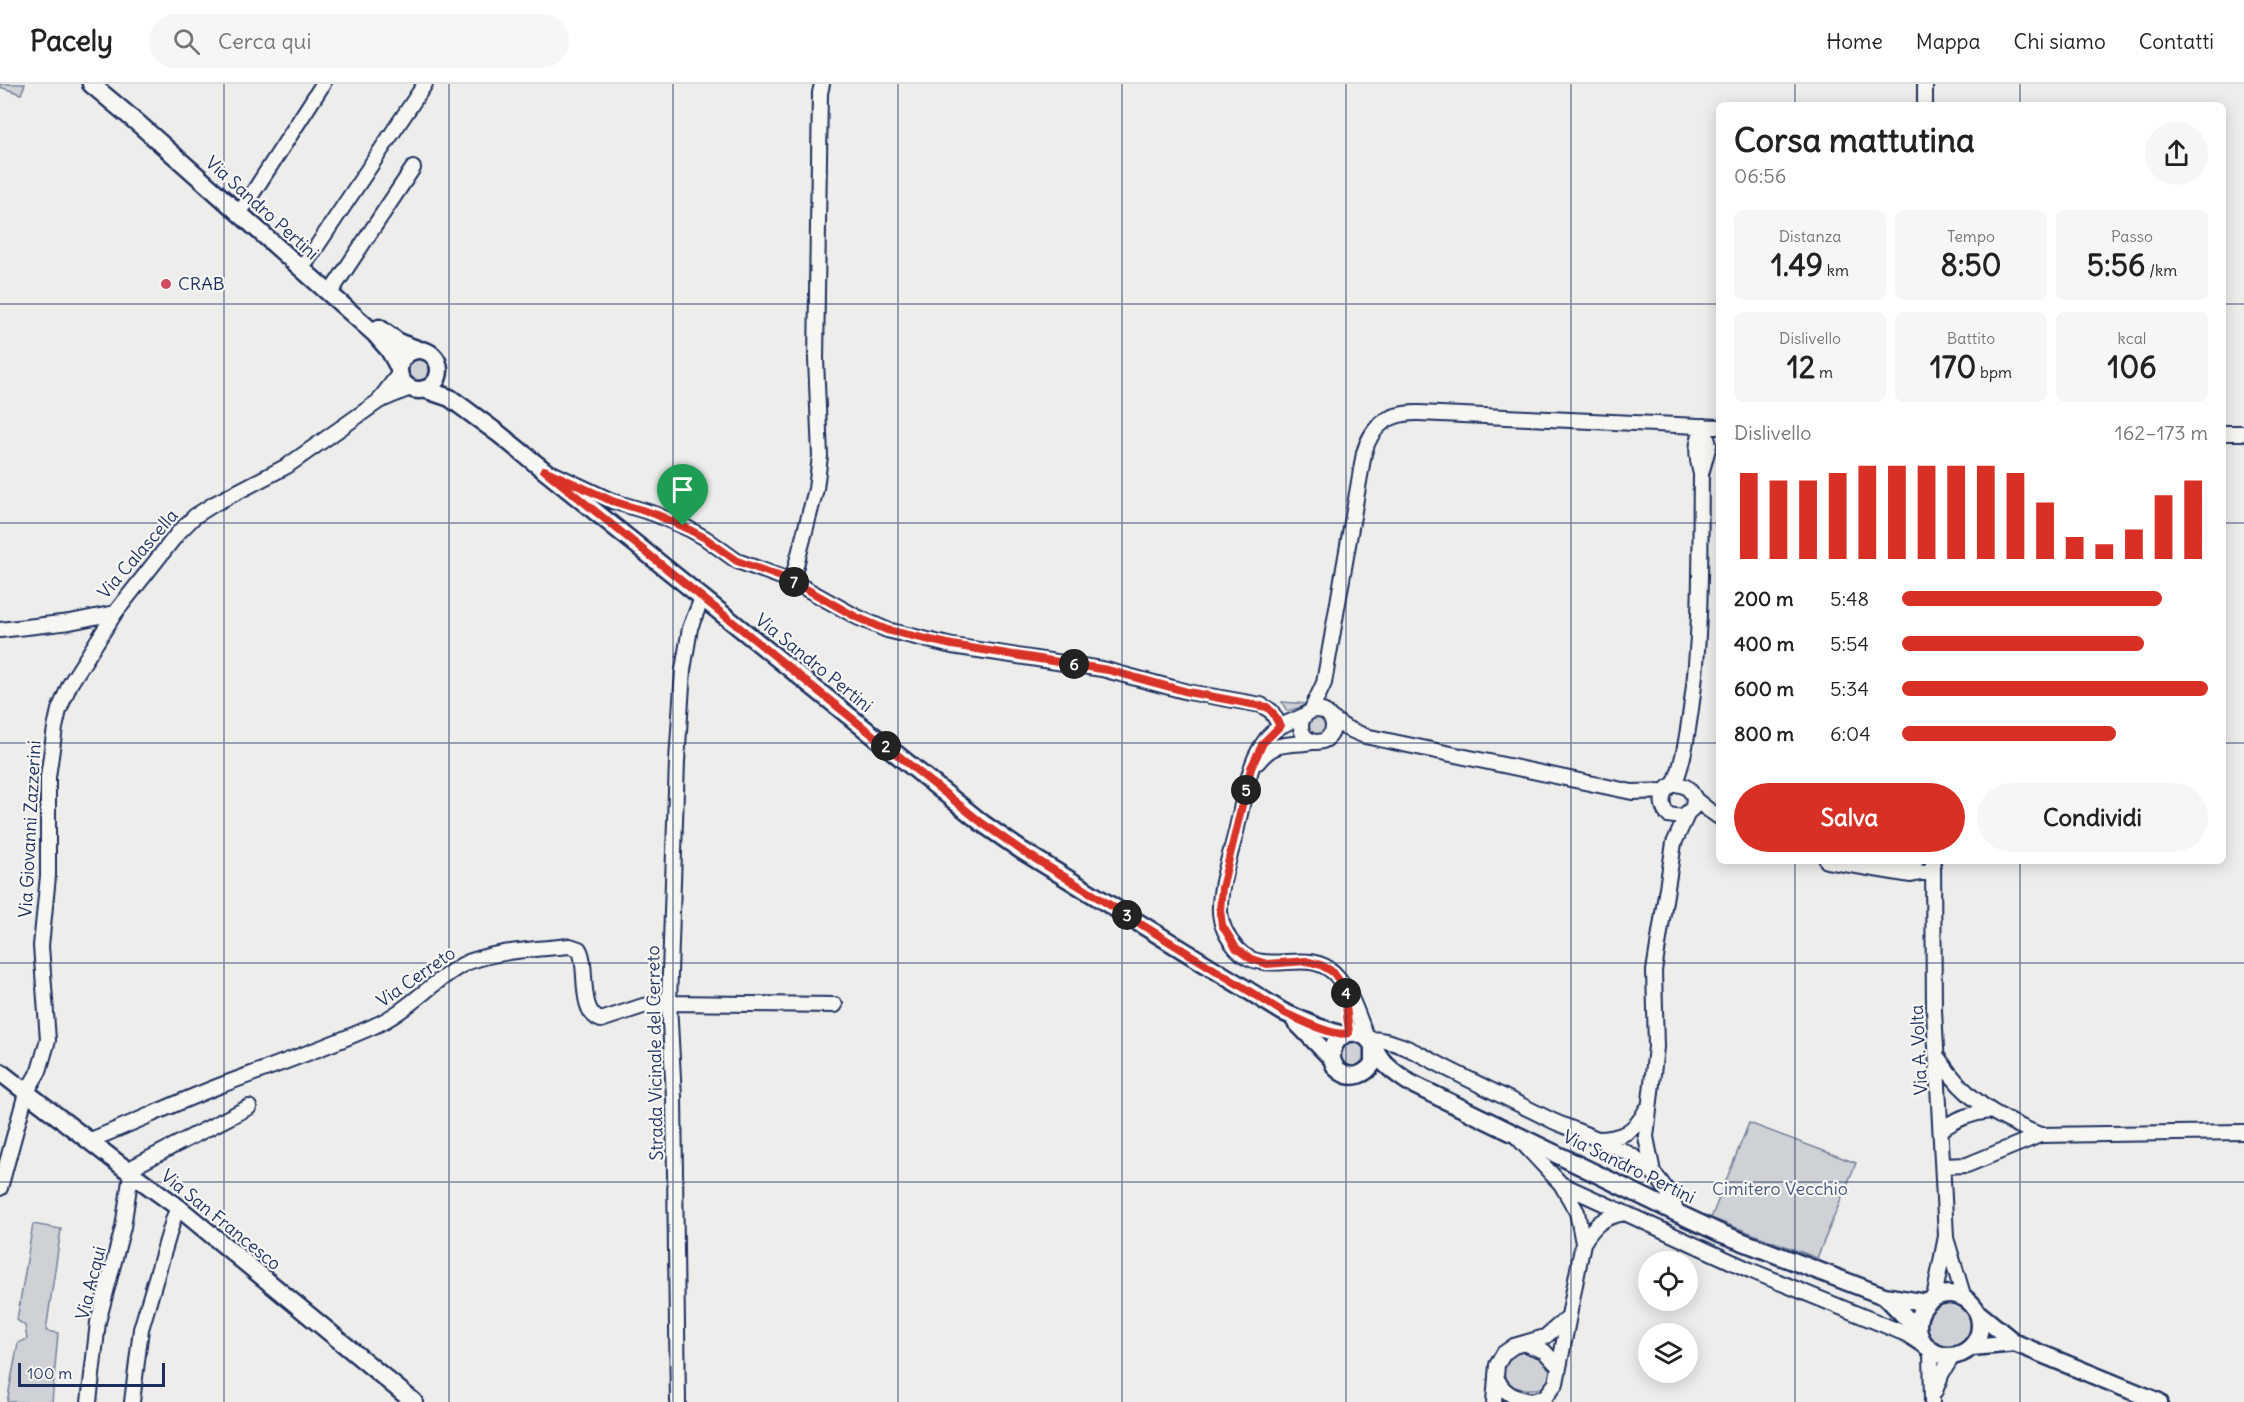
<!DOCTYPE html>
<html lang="it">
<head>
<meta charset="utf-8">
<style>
	:root { --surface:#fff; --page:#f6f6f6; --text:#222; --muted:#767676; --line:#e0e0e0; --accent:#d93025 }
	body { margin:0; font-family:Delius,sans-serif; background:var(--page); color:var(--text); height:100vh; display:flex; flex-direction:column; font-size:22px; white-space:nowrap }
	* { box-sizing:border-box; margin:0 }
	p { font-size:20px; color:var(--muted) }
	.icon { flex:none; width:33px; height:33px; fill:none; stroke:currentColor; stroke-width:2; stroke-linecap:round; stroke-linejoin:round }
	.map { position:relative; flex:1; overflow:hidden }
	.side { position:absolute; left:1716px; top:18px; width:510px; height:762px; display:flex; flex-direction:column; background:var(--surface); border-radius:9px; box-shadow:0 3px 15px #0003 }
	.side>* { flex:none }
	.fabs { position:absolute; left:1638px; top:1167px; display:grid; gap:12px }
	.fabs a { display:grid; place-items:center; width:60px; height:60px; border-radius:50%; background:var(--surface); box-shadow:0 3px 15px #0003; font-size:30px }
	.scale { position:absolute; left:18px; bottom:15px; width:147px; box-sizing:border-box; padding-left:6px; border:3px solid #1b2f5e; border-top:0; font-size:16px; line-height:21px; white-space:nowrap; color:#1b2f5e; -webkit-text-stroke:4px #f6f6f2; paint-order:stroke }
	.pin { position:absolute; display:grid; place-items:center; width:51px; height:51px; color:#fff; margin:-62px -26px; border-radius:50% 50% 50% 0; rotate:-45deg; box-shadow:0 0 6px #0007 }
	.pin .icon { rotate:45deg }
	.km { position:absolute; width:30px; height:30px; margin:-15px; border-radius:50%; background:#222; color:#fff; font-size:16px; line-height:30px; text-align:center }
	.round { display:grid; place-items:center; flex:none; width:63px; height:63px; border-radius:32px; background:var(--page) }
	.summary { display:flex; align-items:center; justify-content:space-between; height:102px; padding:0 18px }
	h1 { font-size:33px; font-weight:700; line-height:45px }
	.metrics { display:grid; grid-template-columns:repeat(3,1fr); gap:9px; height:102px; padding:6px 18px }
	.metrics div { display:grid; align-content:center; border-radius:9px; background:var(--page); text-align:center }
	.metrics b { font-size:30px; font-weight:700 }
	.metrics small { font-size:16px; font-weight:400 }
	.metrics p { font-size:16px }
	.chart { height:168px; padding:12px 18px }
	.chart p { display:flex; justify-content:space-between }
	.chart svg { width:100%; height:108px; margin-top:6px; stroke:var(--accent); stroke-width:6 }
	.action { display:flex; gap:12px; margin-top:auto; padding:12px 18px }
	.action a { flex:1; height:69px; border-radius:36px; background:var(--accent); color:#fff; font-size:24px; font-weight:700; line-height:69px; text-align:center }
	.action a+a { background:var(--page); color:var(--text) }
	ul { padding:0 18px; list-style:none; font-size:20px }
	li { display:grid; grid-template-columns:96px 72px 1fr; align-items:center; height:45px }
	li i { height:15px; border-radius:8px; background:var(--accent) }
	header { display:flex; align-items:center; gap:36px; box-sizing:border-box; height:84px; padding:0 30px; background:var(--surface); border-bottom:2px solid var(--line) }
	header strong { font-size:28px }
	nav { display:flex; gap:33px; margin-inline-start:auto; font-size:21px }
	.search { width:420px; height:54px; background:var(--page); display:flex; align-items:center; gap:15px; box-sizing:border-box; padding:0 21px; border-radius:33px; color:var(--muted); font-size:22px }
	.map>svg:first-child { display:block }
	.green { fill:#ced2d7; stroke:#74809a; stroke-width:1.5 }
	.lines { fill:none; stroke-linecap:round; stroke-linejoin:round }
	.minor-casing { stroke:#1b2f5e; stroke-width:18 }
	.major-casing { stroke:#1b2f5e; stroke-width:21 }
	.minor { stroke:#f6f6f2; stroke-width:14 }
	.major { stroke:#f6f6f2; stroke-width:16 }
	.route-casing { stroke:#fff; stroke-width:12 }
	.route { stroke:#d93025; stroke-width:8 }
	.grid { fill:none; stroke:#1b2f5e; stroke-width:1.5; stroke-opacity:0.55 }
	.poi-dot { fill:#d1495b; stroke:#f6f6f2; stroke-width:2 }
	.labels { text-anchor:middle; stroke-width:4.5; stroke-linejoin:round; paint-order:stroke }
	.street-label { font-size:18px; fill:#1b2f5e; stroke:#f6f6f2 }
	.poi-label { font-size:18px; fill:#1b2f5e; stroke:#f6f6f2; text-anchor:start }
	.park-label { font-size:18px; fill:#48587c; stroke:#f6f6f2 }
</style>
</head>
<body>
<header>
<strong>Pacely</strong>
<div class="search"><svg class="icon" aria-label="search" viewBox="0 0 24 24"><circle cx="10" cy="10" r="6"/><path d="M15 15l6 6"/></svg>Cerca qui</div>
<nav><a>Home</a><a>Mappa</a><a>Chi siamo</a><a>Contatti</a></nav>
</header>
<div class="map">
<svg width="2244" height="1318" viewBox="0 0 2244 1318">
	<rect width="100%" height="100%" fill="#edeeec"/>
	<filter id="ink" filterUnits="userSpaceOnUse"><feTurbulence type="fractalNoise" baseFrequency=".0167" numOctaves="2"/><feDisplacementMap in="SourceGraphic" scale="12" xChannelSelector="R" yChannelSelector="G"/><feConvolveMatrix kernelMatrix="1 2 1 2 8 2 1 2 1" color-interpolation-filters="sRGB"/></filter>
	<g filter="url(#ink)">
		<!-- green -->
		<path class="green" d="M0 0H25L21 10 0 3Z
			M404 286a15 15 0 1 1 30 0a15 15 0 1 1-30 0Z
			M1282 618 1307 620 1308 621 1287 627Z
			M1306 642a10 10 0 1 1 20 0a10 10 0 1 1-20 0Z
			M1354 955 1366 962 1367 976 1355 985 1342 980C1338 963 1338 963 1354 955Z
			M1749 1039 1856 1079 1817 1174 1711 1134Z
			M33 1140 61 1145 46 1247 58 1249 52 1318H7L18 1259 27 1255 25 1242 17 1236Z
			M1927 1241a22 22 0 1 1 44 0a22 22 0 1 1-44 0Z
			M1519 1265 1540 1269 1552 1281V1294L1542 1304C1527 1307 1514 1306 1502 1296L1501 1277Z"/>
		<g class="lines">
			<defs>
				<path id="minor" d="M1925 0V21
					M245 121 323 0
					M307 177 425 0
					M334 203 413 84
					M380 315 399 290
					M2223 349H2244
					M552 389 612 417 655 430 689 445 705 454 737 477 792 497 857 533 887 546 952 562 1102 585 1188 608 1261 621 1271 627 1280 642
					M1701 390 1709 361 1704 342
					M792 497 816 405 820 372 816 275 820 9 822 0
					M0 546 70 538 115 529 178 449 195 432 214 420 287 382 379 317 410 304
					M1301 642a16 16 0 1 1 32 0a16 16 0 1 1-32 0Z
					M1311 627 1324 599 1364 369C1372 340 1391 328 1419 329L1719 343
					M1305 631C1292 638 1278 640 1267 654 1262 661 1257 669 1254 677 1245 701 1241 728 1235 752 1229 776 1219 803 1220 828 1221 842 1228 855 1237 865 1264 895 1306 862 1334 889 1351 906 1358 932 1367 954
					M1330 633 1346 644 1365 652 1632 708 1665 707
					M1258 678C1275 656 1288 662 1312 658
					M1674 701C1684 677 1687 652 1691 625 1702 548 1700 468 1701 390 1696 371 1695 360 1704 342
					M1694 714 1693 724 1682 733 1668 731C1656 718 1665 694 1684 702 1691 705 1692 711 1696 716 1703 722 1711 728 1719 733
					M1827 777 1911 791 1926 788 1933 784
					M1933 777 1934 926 1946 1152 1934 1214
					M1893 787 1916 777
					M1369 955C1398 955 1424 973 1450 986 1484 1003 1518 1020 1553 1037 1582 1050 1618 1060 1644 1080 1659 1093 1671 1111 1677 1129
					M1939 975C1966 1016 1996 1033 2040 1051
					M1942 1045C1956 1035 1972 1029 1989 1027
					M1518 1054 1561 1100 1752 1187 1906 1250 1926 1263
					M1597 1055C1620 1055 1635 1048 1646 1026
					M88 1057C132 1040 175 1019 219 1002 270 983 322 965 372 943 407 928 430 899 462 881 489 867 539 865 570 862L579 865C589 882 577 928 601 936L643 922 669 919 835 921
					M1943 1082 1967 1081 2040 1051 2244 1048
					M127 1086 249 1023
					M1653 1088 1646 1053 1656 963 1654 887 1674 759 1687 731
					M0 1104 26 1009 39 987 48 956 41 862 48 792V693L55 644 59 626 70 600 115 529
					M1946 1154 1964 1214
					M1583 1159C1594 1141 1604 1132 1625 1129
					M1525 1260 1544 1267 1559 1283
					M1931 1267 1932 1318
					M1496 1291C1501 1309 1515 1314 1532 1317
					M1935 1307 1942 1289 1952 1273
					M89 1318 98 1238 123 1143 131 1090
					M132 1318 141 1245 174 1133 179 1124
					M678 1318 674 1013 669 919 677 677 683 586 690 544 702 514
					M1494 1318 1497 1281 1504 1269 1514 1262 1545 1253 1567 1234
					M1529 1318 1545 1313 1556 1299 1583 1159 1577 1128 1561 1100"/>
				<path id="major" d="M91 0 140 41 375 250 389 266 399 284
					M379 244 400 259 417 265
					M399 286a20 20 0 1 1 40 0a20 20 0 1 1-40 0Z
					M424 305 450 314 499 350 982 739 1021 766 1283 928 1318 943 1343 951
					M1295 937 1332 975
					M1373 963V979C1366 990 1353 996 1341 988 1321 975 1337 942 1360 950 1372 954 1374 966 1381 975 1388 985 1400 992 1410 999L1677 1129 1720 1149 1884 1212 1927 1219
					M0 988 127 1086 179 1124 414 1318
					M1918 1241a31 31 0 1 1 62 0a31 31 0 1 1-62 0Z
					M1885 1212 1918 1246
					M1978 1229 2015 1259 2159 1318
					M1972 1263 2015 1259"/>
			</defs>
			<!-- minor casing -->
			<use href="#minor" class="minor-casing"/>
			<!-- major casing -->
			<use href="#major" class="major-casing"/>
			<!-- minor -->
			<use href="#minor" class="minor"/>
			<!-- major -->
			<use href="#major" class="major"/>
		</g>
	</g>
	<g class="lines" filter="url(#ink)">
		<defs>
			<path id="route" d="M544 386 612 417 655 430 688 445 705 454 737 477 792 497 856 533 887 546 952 561 1108 586 1188 608 1267 623 1273 629 1280 642 1263 659 1251 684 1222 804 1220 826 1222 841 1236 864 1251 875 1267 880 1306 877 1321 881 1333 888 1344 903 1349 949C1335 954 1298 935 1283 928L1021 766 982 739Z"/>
		</defs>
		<!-- route casing -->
		<use href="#route" class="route-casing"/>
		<!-- route -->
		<use href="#route" class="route"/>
	</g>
	<!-- grid -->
	<path class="grid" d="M224 0V1318M449 0V1318M673 0V1318M898 0V1318M1122 0V1318M1346 0V1318M1571 0V1318M1795 0V21M2020 0V21M0 220H1719M2223 220H2244M0 439H1719M2223 439H2244M0 659H1719M2223 659H2244M1795 777V1318M2020 777V1318M0 879H2244M0 1098H2244"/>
	<!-- markers -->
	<circle class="poi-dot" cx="166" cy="200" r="6"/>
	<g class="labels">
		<!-- street labels -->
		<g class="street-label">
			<text transform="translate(262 124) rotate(42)" y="6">Via Sandro Pertini</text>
			<text transform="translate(138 470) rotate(-49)" y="6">Via Calascella</text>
			<text transform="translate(814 579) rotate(39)" y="6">Via Sandro Pertini</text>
			<text transform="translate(30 745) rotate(-87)" y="6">Via Giovanni Zazzerini</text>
			<text transform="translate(416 893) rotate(-35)" y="6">Via Cerreto</text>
			<text transform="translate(1919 966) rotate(-93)" y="6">Via A. Volta</text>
			<text transform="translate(655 969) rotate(-91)" y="6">Strada Vicinale del Cerreto</text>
			<text transform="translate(1629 1083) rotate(26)" y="6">Via Sandro Pertini</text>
			<text transform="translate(221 1136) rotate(39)" y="6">Via San Francesco</text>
			<text transform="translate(91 1199) rotate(-76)" y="6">Via Acqui</text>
		</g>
		<!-- poi labels -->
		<g class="poi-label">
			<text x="178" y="206">CRAB</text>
		</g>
		<!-- park labels -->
		<g class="park-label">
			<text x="1780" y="1111">Cimitero Vecchio</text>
		</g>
	</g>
</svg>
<div class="fabs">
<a><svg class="icon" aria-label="locate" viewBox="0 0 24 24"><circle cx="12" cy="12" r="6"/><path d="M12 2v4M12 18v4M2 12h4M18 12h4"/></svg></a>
<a><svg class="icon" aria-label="layers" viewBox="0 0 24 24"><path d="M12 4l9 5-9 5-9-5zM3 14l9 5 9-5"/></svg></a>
</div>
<div class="scale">100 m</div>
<div class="pin" style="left:683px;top:442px;background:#1e9e55"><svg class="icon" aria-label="arrive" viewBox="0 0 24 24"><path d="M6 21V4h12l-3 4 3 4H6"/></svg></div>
<b class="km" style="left:886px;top:662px">2</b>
<b class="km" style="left:1127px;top:831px">3</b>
<b class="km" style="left:1346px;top:909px">4</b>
<b class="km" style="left:1246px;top:706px">5</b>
<b class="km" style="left:1074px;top:580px">6</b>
<b class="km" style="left:794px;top:498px">7</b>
<section class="side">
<div class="summary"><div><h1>Corsa mattutina</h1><p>06:56</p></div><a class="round"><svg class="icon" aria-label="share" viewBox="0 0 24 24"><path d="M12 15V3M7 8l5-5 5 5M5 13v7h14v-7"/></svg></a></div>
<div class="metrics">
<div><p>Distanza</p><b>1.49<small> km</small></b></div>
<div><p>Tempo</p><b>8:50</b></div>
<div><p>Passo</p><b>5:56<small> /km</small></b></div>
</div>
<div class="metrics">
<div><p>Dislivello</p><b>12<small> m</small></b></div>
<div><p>Battito</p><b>170<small> bpm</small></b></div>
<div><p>kcal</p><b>106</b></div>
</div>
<div class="chart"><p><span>Dislivello</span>162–173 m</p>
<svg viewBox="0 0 160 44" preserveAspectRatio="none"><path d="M5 44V9M15 44V12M25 44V12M35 44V9M45 44V6M55 44V6M65 44V6M75 44V6M85 44V6M95 44V9M105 44V21M115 44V35M125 44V38M135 44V32M145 44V18M155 44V12"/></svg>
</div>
<ul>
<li><b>200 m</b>5:48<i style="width:85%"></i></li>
<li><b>400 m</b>5:54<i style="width:79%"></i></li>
<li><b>600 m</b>5:34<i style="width:100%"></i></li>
<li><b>800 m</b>6:04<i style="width:70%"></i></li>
</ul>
<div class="action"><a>Salva</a><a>Condividi</a></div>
</section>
</div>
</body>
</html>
